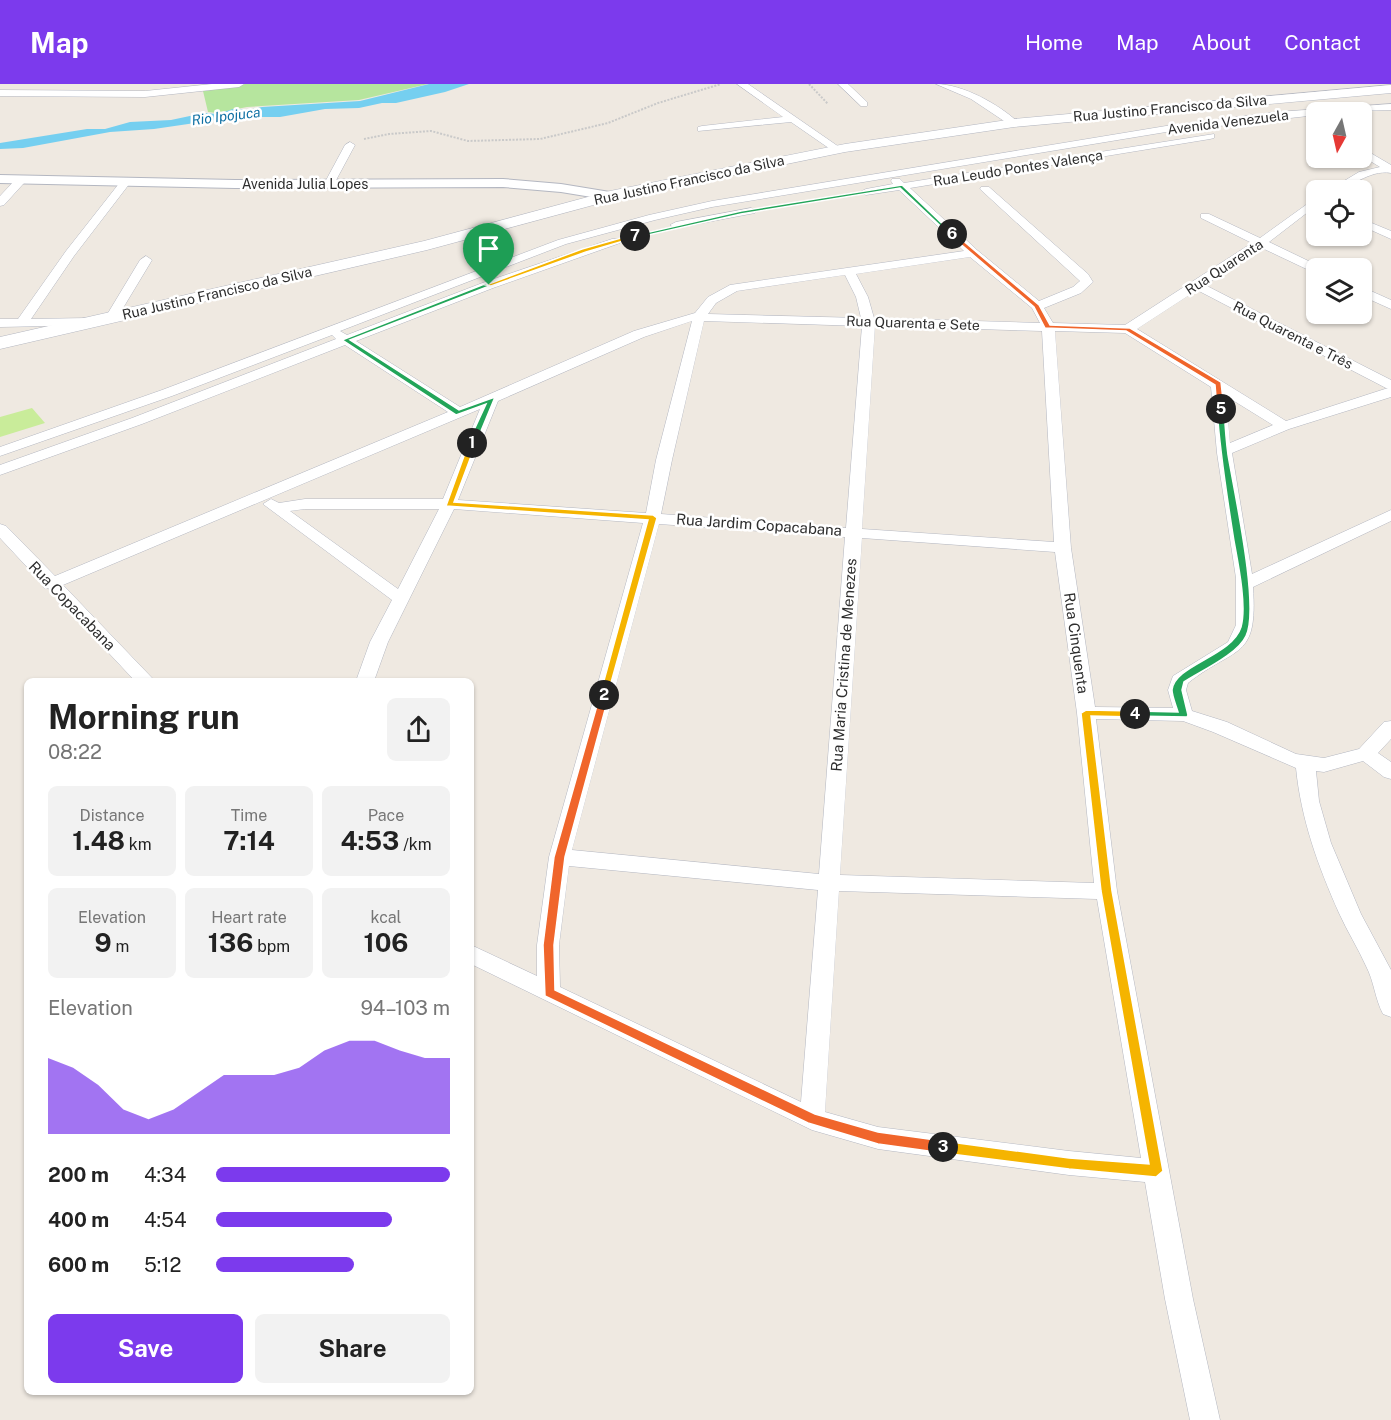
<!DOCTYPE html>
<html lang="en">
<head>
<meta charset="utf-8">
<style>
	:root { --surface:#fff; --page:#f2f2f2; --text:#222; --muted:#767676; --accent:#7c3aed }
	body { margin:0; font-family:"Public Sans",sans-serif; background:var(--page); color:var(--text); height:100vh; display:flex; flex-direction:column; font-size:22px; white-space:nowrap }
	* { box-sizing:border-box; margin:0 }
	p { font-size:20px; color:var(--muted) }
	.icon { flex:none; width:33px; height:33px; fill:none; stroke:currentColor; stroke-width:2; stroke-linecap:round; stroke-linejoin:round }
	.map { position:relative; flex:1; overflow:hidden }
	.side { position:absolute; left:24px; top:594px; width:450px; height:717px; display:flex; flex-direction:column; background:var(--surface); border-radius:9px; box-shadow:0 2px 4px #0004 }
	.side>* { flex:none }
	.needle { width:39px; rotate:188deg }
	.fabs { position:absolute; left:1306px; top:18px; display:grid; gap:12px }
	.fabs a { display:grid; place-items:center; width:66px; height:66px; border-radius:9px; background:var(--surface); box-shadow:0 2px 4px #0004; font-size:30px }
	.pin { position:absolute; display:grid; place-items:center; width:51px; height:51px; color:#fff; margin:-62px -26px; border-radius:50% 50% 50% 0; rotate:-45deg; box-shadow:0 0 6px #0007 }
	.pin .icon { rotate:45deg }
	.km { position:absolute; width:30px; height:30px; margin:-15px; border-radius:50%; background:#222; color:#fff; font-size:16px; line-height:30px; text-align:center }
	.round { display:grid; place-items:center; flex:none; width:63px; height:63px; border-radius:9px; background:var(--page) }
	.overview { display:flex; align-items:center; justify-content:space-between; height:102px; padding:0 24px }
	h1 { font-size:33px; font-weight:700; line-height:45px }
	.figures { display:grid; grid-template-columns:repeat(3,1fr); gap:9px; height:102px; padding:6px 24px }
	.figures div { display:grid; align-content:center; border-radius:9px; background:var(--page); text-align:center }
	.figures b { font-size:26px; font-weight:700 }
	.figures small { font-size:16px; font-weight:400 }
	.figures p { font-size:16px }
	.chart { height:168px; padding:12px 24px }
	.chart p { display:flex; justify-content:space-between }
	.chart svg { width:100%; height:108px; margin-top:6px; fill:var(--accent); opacity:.7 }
	.cta { display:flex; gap:12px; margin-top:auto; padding:12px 24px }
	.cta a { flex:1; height:69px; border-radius:9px; background:var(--accent); color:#fff; font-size:24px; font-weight:700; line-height:69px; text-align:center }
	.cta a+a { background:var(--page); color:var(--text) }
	ul { padding:0 24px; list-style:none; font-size:20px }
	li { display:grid; grid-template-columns:96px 72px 1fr; align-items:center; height:45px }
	li i { height:15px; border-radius:8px; background:var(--accent) }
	header { display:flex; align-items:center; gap:36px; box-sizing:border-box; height:84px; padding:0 30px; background:var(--accent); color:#fff }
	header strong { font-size:28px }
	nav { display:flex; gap:33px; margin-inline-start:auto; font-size:21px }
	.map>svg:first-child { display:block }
	.green { fill:#b6e59e }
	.pitch { fill:#c9ec9a }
	.water { fill:#75cff0 }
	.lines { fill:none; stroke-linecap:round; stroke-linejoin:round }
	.minor-casing { stroke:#b4b7c1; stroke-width:1 }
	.tertiary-casing { stroke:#b4b7c1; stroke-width:2 }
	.secondary-casing { stroke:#b4b7c1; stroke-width:1 }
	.path { stroke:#c9c9c9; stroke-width:2; stroke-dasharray:2 1.5; stroke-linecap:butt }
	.minor { fill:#fff; fill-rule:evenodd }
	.tertiary { fill:#fff; fill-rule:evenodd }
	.secondary { fill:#fff; fill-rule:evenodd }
	.split-1 { fill:#22a559; stroke:#fff; stroke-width:1.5 }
	.split-2 { fill:#f5b400; stroke:#fff; stroke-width:1.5 }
	.split-3 { fill:#f0652b; stroke:#fff; stroke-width:1.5 }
	.split-4 { fill:#f5b400; stroke:#fff; stroke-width:1.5 }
	.split-5 { fill:#22a559; stroke:#fff; stroke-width:1.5 }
	.split-6 { fill:#f0652b; stroke:#fff; stroke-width:1.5 }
	.split-7 { fill:#22a559; stroke:#fff; stroke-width:1.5 }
	.split-8 { fill:#f5b400; stroke:#fff; stroke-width:1.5 }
	.labels { text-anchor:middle; stroke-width:5; stroke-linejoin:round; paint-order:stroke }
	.far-street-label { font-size:14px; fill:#2e2e2e; stroke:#fff }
	.far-water-label { font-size:14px; font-style:italic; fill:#0d6fa3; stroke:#fff }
	.street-label { font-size:15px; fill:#2e2e2e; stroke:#fff }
</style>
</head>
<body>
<header>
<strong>Map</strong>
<nav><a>Home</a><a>Map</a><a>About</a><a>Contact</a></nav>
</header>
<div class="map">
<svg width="1391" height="1336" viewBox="0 0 1391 1336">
	<rect width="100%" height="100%" fill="#efe9e1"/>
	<!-- green -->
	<path class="green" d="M245 0H428L359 16 247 23 217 29 208 28 203 7Z"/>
	<!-- pitch -->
	<path class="pitch" d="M32 324 45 339 0 353V333Z"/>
	<!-- water -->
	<path class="water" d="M429 0H469L445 8 396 19H382L359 24 325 25 280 33H236L154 45 110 48 23 64 0 65V59L87 45H105L130 38 171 36 204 29 217 30 233 25 248 26 262 23 360 17Z"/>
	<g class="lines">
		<defs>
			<path id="minor" d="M212 0H244L239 3 145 13 0 12V6L145 7Z
				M737 0H748L842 65 833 67 791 38 698 47V43L702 42 783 33Z
				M838 0H848L867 18V22H861Z
				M936 0C963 0 1000 21 1019 39L1010 41 971 15Z
				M1391 20V26L1317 28V31L1166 48 712 123 655 136 566 160 340 247 347 251 485 198 612 155H620V159L493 204 356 257 460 323 634 247 695 229 708 213 730 201 964 167 899 106 866 111 860 108 866 105 893 100 891 97 892 95H900L904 99 1214 50V54L1210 55 910 104 977 166 1039 217 1073 203 1080 197 980 105 981 103H989L1088 190 1093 198 1081 209 1044 224 1053 239 1125 241 1252 159 1201 134V130H1209L1260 154 1317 113V121L1269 158 1321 183 1317 184V190L1262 164 1205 201 1391 296V313L1289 345 1232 369 1252 490 1391 426V437L1253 503C1258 577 1236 561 1188 599L1186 606 1192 627 1227 638 1296 670 1324 674 1359 665 1384 638 1391 637V655L1378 669 1391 678V695L1384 693 1363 677 1324 688 1316 687 1319 717 1331 759 1361 830 1391 886V933L1383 930C1375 915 1374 897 1366 882 1358 864 1347 847 1339 829 1318 782 1301 735 1296 684L1213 648 1183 637 1096 635 1117 807 1193 1215 1220 1336H1190L1165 1215 1145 1098 1069 1091 878 1065 812 1046 471 880V861L537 892V861L549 773 643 439 454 425 388 558 374 597H356L370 558 392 516 263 420 271 415 279 419 305 415H443L480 325 63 501 155 597H135L48 504H44L42 499 0 454V440L6 442 55 492 448 328 345 261 142 340 0 391V381L132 334 336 255 332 251 172 312 0 372V363L162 306 558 156 649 131 712 117 1166 42 1277 28ZM970 173 1032 224 1040 239 874 234 868 213 856 190ZM845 191 856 213 861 234 708 230 716 219 737 207ZM1197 206 1386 304H1388L1286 337 1137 245ZM692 237 656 376 646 429 458 416 498 317 644 253ZM704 237 862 242 846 444 661 430 672 376ZM875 242 1042 247 1054 458 862 445ZM1055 247 1125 249 1211 303 1217 369 1236 494V541L1228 558 1173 592 1168 606 1173 624 1095 623 1071 464ZM1226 312 1273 341 1230 359ZM305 425H439L398 505 290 427ZM659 440 845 453 819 790 572 766ZM862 454 1055 468 1077 629 1094 799 840 791ZM569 782 818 806 801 1018 560 903 559 861ZM839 807 1097 815 1141 1074 1069 1067 878 1043 825 1028Z
				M350 58 355 61 334 100 329 103 325 102 324 100 345 61Z
				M1362 64 1391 81V89C1368 85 1351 106 1329 106L1359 88 1380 83 1362 72Z
				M20 94 24 95V99L4 121 0 122V112L16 95Z
				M125 96 130 99 74 172 31 235 88 234 93 235 94 238 93 241 0 243V235H18L66 167 121 97Z
				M751 124 757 127 755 129 676 144 670 141 676 138Z
				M1362 135 1391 147V155L1362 142Z
				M146 172 152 176 117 234 116 237H106L105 234 140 176Z
				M1362 203 1391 216V225L1362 212Z"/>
			<path id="tertiary" d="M0 91 235 96 503 95 561 100 610 108 617 112 610 116 561 108 503 103 235 104 0 99Z"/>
			<path id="secondary" d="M1391 1V9L1014 43 845 68 612 116 427 166 0 265V253L424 157 610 107 845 60 1014 35Z"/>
		</defs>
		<!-- minor casing -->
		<use href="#minor" class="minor-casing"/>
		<!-- tertiary casing -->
		<use href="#tertiary" class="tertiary-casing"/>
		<!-- secondary casing -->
		<use href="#secondary" class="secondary-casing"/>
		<!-- path -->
		<path class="path" d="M809 0 828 20
			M364 55 389 50 431 47 468 57 540 55 608 39 658 19 721 0"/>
		<!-- minor -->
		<use href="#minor" class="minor"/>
		<!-- tertiary -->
		<use href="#tertiary" class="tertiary"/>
		<!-- secondary -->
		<use href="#secondary" class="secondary"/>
	</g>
	<!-- split-1 -->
	<path class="split-1" d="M487 199 492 201 350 256 459 326 495 313 476 359 472 362 468 359 486 320 456 331 342 256Z"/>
	<!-- split-2 -->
	<path class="split-2" d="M469 358 476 359 454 418 653 431 657 434 607 613 600 611 648 436 446 422Z"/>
	<!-- split-3 -->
	<path class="split-3" d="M604 608 609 611 565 773 554 861 555 906 815 1030 878 1048 943 1057 947 1059 949 1063 947 1067 943 1069 878 1060 808 1039 545 912 543 861 554 773 600 611Z"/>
	<!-- split-4 -->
	<path class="split-4" d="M1086 626 1135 627 1139 630 1135 633 1091 632 1112 807 1163 1087 1156 1093 1069 1085 943 1069 937 1063 943 1057 1069 1074 1149 1080 1101 807 1081 629Z"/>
	<!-- split-5 -->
	<path class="split-5" d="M1221 323 1224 325C1225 341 1226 356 1228 371 1234 407 1260 524 1246 552 1238 570 1201 587 1184 598L1182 606 1188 631 1187 633 1131 632V628L1135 627 1178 628C1176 621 1172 612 1172 606 1174 581 1232 572 1241 543 1247 522 1238 479 1234 457 1227 413 1220 370 1217 325Z"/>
	<!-- split-6 -->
	<path class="split-6" d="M950 149H954L1039 221 1050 241 1130 244 1221 298 1224 325 1221 328 1217 325 1215 301 1126 247 1045 244 1034 223 950 151Z"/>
	<!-- split-7 -->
	<path class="split-7" d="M902 101 954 151H950L900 104 741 130 635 154 632 152 741 127Z"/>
	<!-- split-8 -->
	<path class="split-8" d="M635 150 637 153 586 168 491 202 486 201 582 165Z"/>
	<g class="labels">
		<!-- far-street labels -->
		<g class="far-street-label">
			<text transform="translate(1170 24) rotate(-5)" y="5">Rua Justino Francisco da Silva</text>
			<text transform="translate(1228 38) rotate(-7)" y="5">Avenida Venezuela</text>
			<text transform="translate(1018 84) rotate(-9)" y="5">Rua Leudo Pontes Valença</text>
			<text transform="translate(689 96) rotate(-12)" y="5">Rua Justino Francisco da Silva</text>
			<text x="305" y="105">Avenida Julia Lopes</text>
			<text transform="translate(1224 183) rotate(-33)" y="5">Rua Quarenta</text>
			<text transform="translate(217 209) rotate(-13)" y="5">Rua Justino Francisco da Silva</text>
			<text transform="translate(913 239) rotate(2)" y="5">Rua Quarenta e Sete</text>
			<text transform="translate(1293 251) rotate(27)" y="5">Rua Quarenta e Três</text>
		</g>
		<!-- far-water labels -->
		<g class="far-water-label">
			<text transform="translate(226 32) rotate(-7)" y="5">Rio Ipojuca</text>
		</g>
		<!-- street labels -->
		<g class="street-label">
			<text transform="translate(759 441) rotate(4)" y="5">Rua Jardim Copacabana</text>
			<text transform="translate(72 522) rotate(46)" y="5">Rua Copacabana</text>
			<text transform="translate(1076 559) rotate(82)" y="5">Rua Cinquenta</text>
			<text transform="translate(844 581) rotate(-86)" y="5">Rua Maria Cristina de Menezes</text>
		</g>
	</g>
</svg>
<div class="fabs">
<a><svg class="needle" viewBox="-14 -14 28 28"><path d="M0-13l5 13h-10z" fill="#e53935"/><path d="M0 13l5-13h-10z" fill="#767676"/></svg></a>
<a><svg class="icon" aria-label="locate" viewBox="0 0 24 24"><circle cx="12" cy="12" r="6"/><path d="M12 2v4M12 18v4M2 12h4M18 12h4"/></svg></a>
<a><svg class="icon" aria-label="layers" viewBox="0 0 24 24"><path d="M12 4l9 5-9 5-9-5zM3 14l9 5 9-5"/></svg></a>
</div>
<div class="pin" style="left:489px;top:201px;background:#1e9e55"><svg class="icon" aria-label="arrive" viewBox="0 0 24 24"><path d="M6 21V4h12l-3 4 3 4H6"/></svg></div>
<b class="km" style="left:472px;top:359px">1</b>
<b class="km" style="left:604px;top:611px">2</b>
<b class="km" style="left:943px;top:1063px">3</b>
<b class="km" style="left:1135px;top:630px">4</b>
<b class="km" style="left:1221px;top:325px">5</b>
<b class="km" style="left:952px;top:150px">6</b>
<b class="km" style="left:635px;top:152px">7</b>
<section class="side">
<div class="overview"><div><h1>Morning run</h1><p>08:22</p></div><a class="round"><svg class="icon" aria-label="share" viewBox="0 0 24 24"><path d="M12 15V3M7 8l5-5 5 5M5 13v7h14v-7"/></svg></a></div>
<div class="figures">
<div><p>Distance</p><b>1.48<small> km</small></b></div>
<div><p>Time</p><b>7:14</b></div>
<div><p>Pace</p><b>4:53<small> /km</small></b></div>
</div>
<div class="figures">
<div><p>Elevation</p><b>9<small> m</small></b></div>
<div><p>Heart rate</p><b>136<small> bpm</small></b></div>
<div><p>kcal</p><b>106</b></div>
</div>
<div class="chart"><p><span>Elevation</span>94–103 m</p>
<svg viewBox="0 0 160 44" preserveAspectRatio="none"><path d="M0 44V13L10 17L20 24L30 34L40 38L50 34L60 27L70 20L80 20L90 20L100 17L110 10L120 6L130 6L140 10L150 13L160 13V44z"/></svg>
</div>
<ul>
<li><b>200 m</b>4:34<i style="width:100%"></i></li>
<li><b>400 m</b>4:54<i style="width:75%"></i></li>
<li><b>600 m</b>5:12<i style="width:59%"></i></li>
</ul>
<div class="cta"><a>Save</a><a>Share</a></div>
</section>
</div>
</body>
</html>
